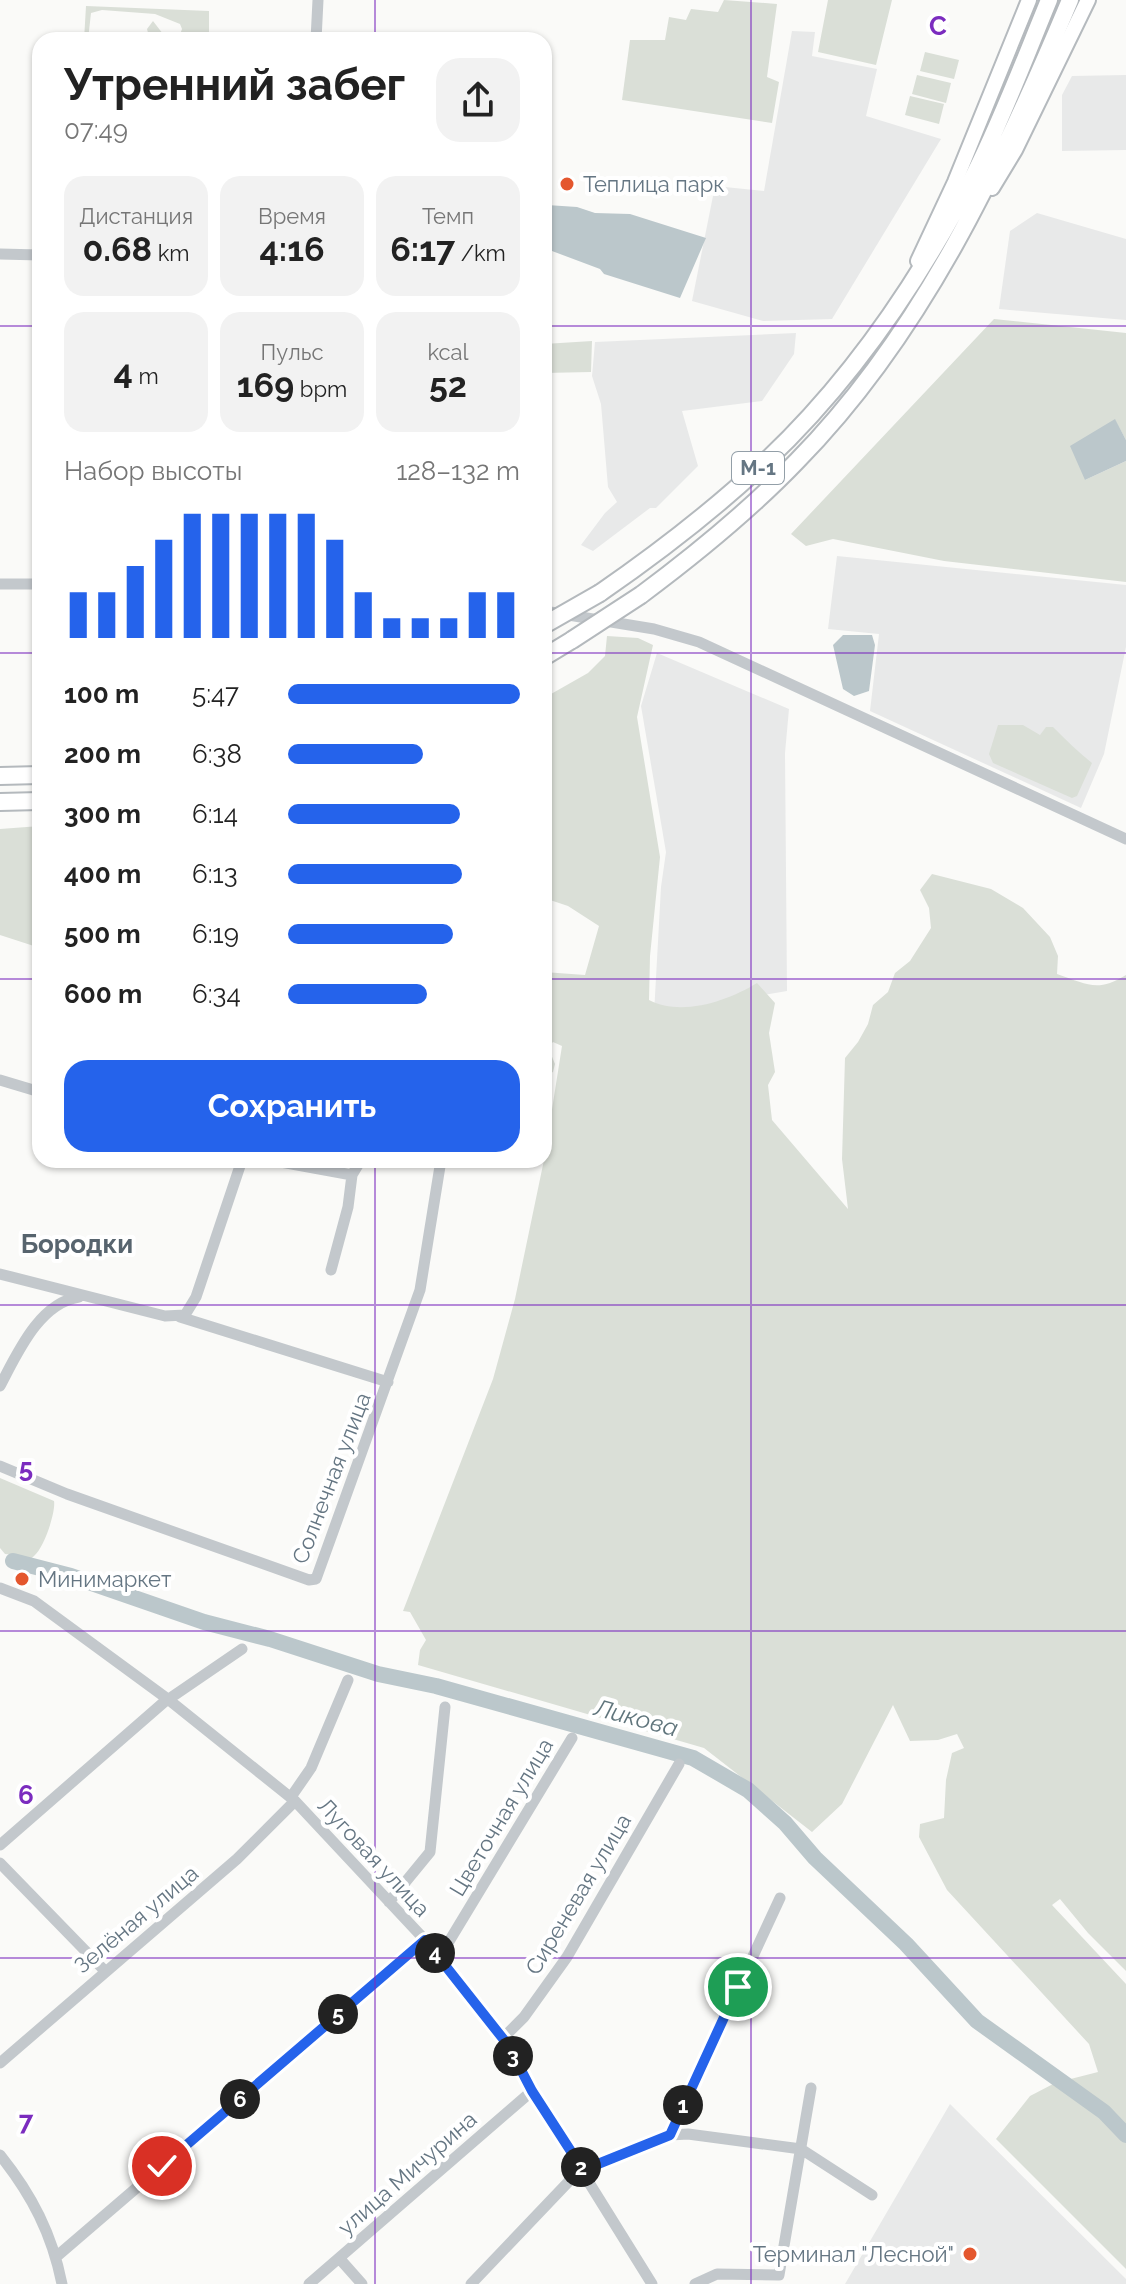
<!DOCTYPE html>
<html lang="ru">
<head>
<meta charset="utf-8">
<style>
	:root { --surface:#fff; --page:#f2f2f2; --text:#222; --muted:#767676; --accent:#2563eb }
	body { margin:0; font-family:Raleway,sans-serif; background:var(--page); color:var(--text); height:100vh; display:flex; flex-direction:column; font-size:30px; white-space:nowrap }
	* { box-sizing:border-box; margin:0 }
	p { font-size:26px; color:var(--muted) }
	.icon { flex:none; width:44px; height:44px; fill:none; stroke:currentColor; stroke-width:2; stroke-linecap:round; stroke-linejoin:round }
	.map { position:relative; flex:1; overflow:hidden }
	.details { position:absolute; left:32px; top:32px; width:520px; height:1136px; display:flex; flex-direction:column; background:var(--surface); border-radius:24px; box-shadow:0 2px 6px #0004 }
	.details>* { flex:none }
	.pin { position:absolute; display:grid; place-items:center; width:68px; height:68px; color:#fff; margin:-34px; border:4px solid #fff; border-radius:50%; box-shadow:0 2px 8px #0007 }
	.km { position:absolute; width:40px; height:40px; margin:-20px; border-radius:50%; background:#222; color:#fff; font-size:22px; line-height:40px; text-align:center }
	.round { display:grid; place-items:center; flex:none; width:84px; height:84px; border-radius:24px; background:var(--page) }
	.headline { display:flex; align-items:center; justify-content:space-between; height:136px; padding:0 32px }
	h1 { font-size:44px; font-weight:700; line-height:60px }
	.stats { display:grid; grid-template-columns:repeat(3,1fr); gap:12px; height:136px; padding:8px 32px }
	.stats div { display:grid; align-content:center; border-radius:20px; background:var(--page); text-align:center }
	.stats b { font-size:34px; font-weight:700 }
	.stats small { font-size:22px; font-weight:400 }
	.stats p { font-size:22px }
	.chart { height:224px; padding:16px 32px }
	.chart p { display:flex; justify-content:space-between }
	.chart svg { width:100%; height:144px; margin-top:8px; stroke:var(--accent); stroke-width:6 }
	.button { display:flex; gap:16px; margin-top:auto; padding:16px 32px }
	.button a { flex:1; height:92px; border-radius:24px; background:var(--accent); color:#fff; font-size:32px; font-weight:700; line-height:92px; text-align:center }
	ul { padding:0 32px; list-style:none; font-size:26px }
	li { display:grid; grid-template-columns:128px 96px 1fr; align-items:center; height:60px }
	li i { height:20px; border-radius:10px; background:var(--accent) }
	.map>svg:first-child { display:block }
	.built { fill:#e8e9e9 }
	.green { fill:#dadfd7 }
	.water { fill:#bbc7cb }
	.lines { fill:none; stroke-linecap:round; stroke-linejoin:round }
	.river { stroke:#bbc7cb; stroke-width:16 }
	.major-casing { stroke:#b5babe; stroke-width:18 }
	.highway-casing { stroke:#b4b9bd; stroke-width:20 }
	.minor { stroke:#c3c8cc; stroke-width:11 }
	.major { stroke:#fff; stroke-width:14 }
	.highway { stroke:#fff; stroke-width:16 }
	.highway-bridge-casing { stroke:#b4b9bd; stroke-width:20; stroke-linecap:butt }
	.highway-bridge { stroke:#fff; stroke-width:16 }
	.route-casing { stroke:#fff; stroke-width:16 }
	.route { stroke:#2563eb; stroke-width:10 }
	.grid { fill:none; stroke:#7b2cbf; stroke-width:2; stroke-opacity:0.55 }
	.poi-dot { fill:#e4572e; stroke:#fff; stroke-width:3 }
	.labels { text-anchor:middle; stroke-width:8; stroke-linejoin:round; paint-order:stroke }
	.shield { fill:#fff; stroke:#939fa8; stroke-width:2 }
	.shield-label { font-size:20px; font-weight:bold; fill:#657683 }
	.poi-label { font-size:22px; fill:#657683; stroke:#fff; text-anchor:start }
	.street-label { font-size:22px; fill:#657683; stroke:#fff }
	.water-label { font-size:24px; font-style:italic; fill:#60757c; stroke:#fff }
	.quarter-label { font-size:26px; font-weight:bold; fill:#57646e; stroke:#fff }
	.grid-label { font-size:26px; text-anchor:middle; font-weight:bold; fill:#7b2cbf; stroke:#fff; stroke-width:8; stroke-linejoin:round; paint-order:stroke }
</style>
</head>
<body>
<div class="map">
<svg width="1126" height="2284" viewBox="0 0 1126 2284">
	<rect width="100%" height="100%" fill="#fafaf8"/>
	<!-- built -->
	<path class="built" d="M792 31 815 32 812 56 877 69 866 116 941 139 832 319 763 321 692 301 715 186 764 191Z
		M1126 75V150L1062 151V95L1072 76Z
		M1037 213 1126 239V320L999 309 1010 231Z
		M796 333 794 354 762 401 682 411 698 466 656 508H650L593 551 581 545 605 513 617 502 608 487 601 404 592 376 595 342Z
		M837 556 1126 585V647L1104 754 1081 808 870 711 879 634 828 629Z
		M657 653 789 709 785 753 787 991 654 1014 661 887 666 852 641 706Z
		M950 2104 1126 2279V2284H845Z"/>
	<!-- green -->
	<path class="green" d="M724 0 777 4 767 77 779 82 772 123 622 100 630 40H665L669 17 686 20 691 9 718 12Z
		M828 0H892L876 65 818 52Z
		M86 6 209 11V34L288 40H150L147 29 153 21 163 34 178 40 182 29 180 24 155 14 102 10 91 13 88 40H84Z
		M925 52 959 60 954 79 920 71Z
		M917 75 951 83 946 103 912 94Z
		M910 96 944 104 939 124 905 115Z
		M994 319 1126 333V440L1115 420 1085 480 1126 461V582L944 561 833 539 806 546 791 534Z
		M592 341 591 372 544 373V344Z
		M607 636 638 638 653 645 637 717 660 857 650 956 649 1000C681 1017 728 1001 757 983L775 1003 769 1033 775 1072 768 1085 772 1120 848 1209 842 1159 845 1058 858 1042 868 1024 873 1005 888 992 895 973 910 961 931 928 929 908 920 890 932 874 991 889 1023 908 1050 937 1058 956 1057 974C1087 984 1097 993 1126 975V1971L1088 1933 1060 1899 1052 1905 1126 1984V2269L996 2139 1030 2096 1055 2083 1098 2072 1089 2044 947 1890 919 1837 920 1824 944 1818 946 1780 952 1753 964 1748 957 1734 938 1740 910 1741 893 1705 842 1804 812 1832 704 1748 418 1665 420 1650 426 1640 410 1612 403 1611 493 1379 515 1299 544 1160 562 1046 553 1042 548 1047 555 1064 553 1072 544 1076V972L585 975 599 926 568 906 544 898V698L588 673 605 656Z
		M998 725H1023L1040 735 1046 727H1053C1066 740 1078 752 1092 763L1077 796 1072 798 993 763 989 754Z
		M40 826V948L0 935V829Z
		M0 1478 54 1501C56 1512 44 1548 34 1556 30 1560 28 1559 22 1560L14 1555 5 1554 0 1548Z"/>
	<!-- water -->
	<path class="water" d="M547 205 577 207 595 213 630 214 706 238 680 298 604 274 600 269 544 248V209Z
		M1115 419 1126 440V461L1085 480 1070 446Z
		M843 635H872L875 645 869 691 854 696 843 689 833 645Z"/>
	<g class="lines">
		<!-- river -->
		<path class="river" d="M13 1561 71 1576 204 1622 270 1639 378 1674 436 1686 693 1758 748 1790 785 1823 815 1858 906 1944 977 2021 1104 2112 1126 2135"/>
		<defs>
			<path id="major" d="M992 188 1015 150 1088 0
				M918 261 955 182 1029 0"/>
			<path id="highway" d="M600 593C658 553 715 509 766 461 852 380 921 278 975 173 1003 117 1025 58 1049 0
				M641 595C696 554 749 511 797 461 923 333 1002 163 1070 0
				M544 657 572 640
				M0 776 40 775
				M0 802 40 801"/>
		</defs>
		<!-- major casing -->
		<use href="#major" class="major-casing"/>
		<!-- highway casing -->
		<use href="#highway" class="highway-casing"/>
		<!-- minor -->
		<path class="minor" d="M316 40 318 0
			M0 254 40 255
			M0 584H40
			M544 611 654 629 699 642 1126 839
			M0 1080 40 1092
			M270 1160 352 1175
			M331 1270 348 1207 352 1175 361 1160
			M0 1274 165 1316 185 1315 196 1297 242 1160
			M180 1317 388 1382
			M0 1386C17 1354 39 1303 79 1297
			M0 1466 67 1494 309 1580 316 1579 420 1290 441 1160
			M0 1588 34 1601 169 1700 295 1801 425 1940 503 2038 532 2091 652 2284
			M291 1797 311 1768 348 1680
			M0 1845 163 1703 242 1649
			M0 1863 105 1971
			M389 1902 430 1852 445 1707
			M439 1958 572 1738
			M503 2038 524 2017 567 1957 679 1764
			M0 2063 237 1859 295 1801
			M670 2135 780 1898
			M0 2155C32 2195 52 2234 62 2284
			M56 2257 425 1940
			M339 2258 362 2284
			M309 2284 532 2091
			M471 2284 574 2176 583 2170 670 2135 688 2134 801 2149 872 2195
			M695 2284 717 2274 779 2275 811 2088"/>
		<!-- major -->
		<use href="#major" class="major"/>
		<!-- highway -->
		<use href="#highway" class="highway"/>
		<defs>
			<path id="highway-bridge" d="M544 625 600 593
				M572 640 641 595"/>
		</defs>
		<!-- highway-bridge casing -->
		<use href="#highway-bridge" class="highway-bridge-casing"/>
		<!-- highway-bridge -->
		<use href="#highway-bridge" class="highway-bridge"/>
	</g>
	<g class="lines">
		<defs>
			<path id="route" d="M162 2166 425 1940 508 2045 532 2091 583 2170 670 2135 738 1987"/>
		</defs>
		<!-- route casing -->
		<use href="#route" class="route-casing"/>
		<!-- route -->
		<use href="#route" class="route"/>
	</g>
	<!-- grid -->
	<path class="grid" d="M375 0V40M751 0V2284M0 326H40M544 326H1126M0 653H40M544 653H1126M0 979H40M544 979H1126M375 1160V2284M0 1305H1126M0 1631H1126M0 1958H1126"/>
	<!-- markers -->
	<g class="poi-dot">
		<circle cx="567" cy="184" r="8"/>
		<circle cx="22" cy="1579" r="8"/>
		<circle cx="970" cy="2254" r="8"/>
	</g>
	<g class="labels">
		<!-- shield labels -->
		<rect class="shield" x="732" y="452" width="52" height="32" rx="6"/>
		<g class="shield-label">
			<text x="758" y="475">М-1</text>
		</g>
		<!-- poi labels -->
		<g class="poi-label">
			<text x="583" y="192">Теплица парк</text>
			<text x="38" y="1587">Минимаркет</text>
			<text x="954" y="2262" text-anchor="end">Терминал "Лесной"</text>
		</g>
		<!-- street labels -->
		<g class="street-label">
			<text transform="translate(331 1478) rotate(-69)" y="8">Солнечная улица</text>
			<text transform="translate(501 1817) rotate(-59)" y="8">Цветочная улица</text>
			<text transform="translate(374 1857) rotate(47)" y="8">Луговая улица</text>
			<text transform="translate(578 1894) rotate(-59)" y="8">Сиреневая улица</text>
			<text transform="translate(136 1919) rotate(-40)" y="8">Зелёная улица</text>
			<text transform="translate(407 2173) rotate(-41)" y="8">улица Мичурина</text>
		</g>
		<!-- water labels -->
		<g class="water-label">
			<text transform="translate(636 1718) rotate(15)" y="8">Ликова</text>
		</g>
		<!-- quarter labels -->
		<g class="quarter-label">
			<text x="77" y="1253">Бородки</text>
		</g>
	</g>
	<g class="grid-label">
		<text x="938" y="35">C</text>
		<text x="26" y="1477">5</text>
		<text x="26" y="1804">6</text>
		<text x="26" y="2130">7</text>
	</g>
</svg>
<div class="pin" style="left:738px;top:1987px;background:#1e9e55"><svg class="icon" aria-label="arrive" viewBox="0 0 24 24"><path d="M6 21V4h12l-3 4 3 4H6"/></svg></div>
<div class="pin" style="left:162px;top:2166px;background:#d93025"><svg class="icon" aria-label="check" viewBox="0 0 24 24"><path d="M5 12l5 5 9-10"/></svg></div>
<b class="km" style="left:683px;top:2105px">1</b>
<b class="km" style="left:581px;top:2167px">2</b>
<b class="km" style="left:513px;top:2056px">3</b>
<b class="km" style="left:435px;top:1953px">4</b>
<b class="km" style="left:338px;top:2014px">5</b>
<b class="km" style="left:240px;top:2099px">6</b>
<section class="details">
<div class="headline"><div><h1>Утренний забег</h1><p>07:49</p></div><a class="round"><svg class="icon" aria-label="share" viewBox="0 0 24 24"><path d="M12 15V3M7 8l5-5 5 5M5 13v7h14v-7"/></svg></a></div>
<div class="stats">
<div><p>Дистанция</p><b>0.68<small> km</small></b></div>
<div><p>Время</p><b>4:16</b></div>
<div><p>Темп</p><b>6:17<small> /km</small></b></div>
</div>
<div class="stats">
<div><b>4<small> m</small></b></div>
<div><p>Пульс</p><b>169<small> bpm</small></b></div>
<div><p>kcal</p><b>52</b></div>
</div>
<div class="chart"><p><span>Набор высоты</span>128–132 m</p>
<svg viewBox="0 0 160 44" preserveAspectRatio="none"><path d="M5 44V30M15 44V30M25 44V22M35 44V14M45 44V6M55 44V6M65 44V6M75 44V6M85 44V6M95 44V14M105 44V30M115 44V38M125 44V38M135 44V38M145 44V30M155 44V30"/></svg>
</div>
<ul>
<li><b>100 m</b>5:47<i style="width:100%"></i></li>
<li><b>200 m</b>6:38<i style="width:58%"></i></li>
<li><b>300 m</b>6:14<i style="width:74%"></i></li>
<li><b>400 m</b>6:13<i style="width:75%"></i></li>
<li><b>500 m</b>6:19<i style="width:71%"></i></li>
<li><b>600 m</b>6:34<i style="width:60%"></i></li>
</ul>
<div class="button"><a>Сохранить</a></div>
</section>
</div>
</body>
</html>
